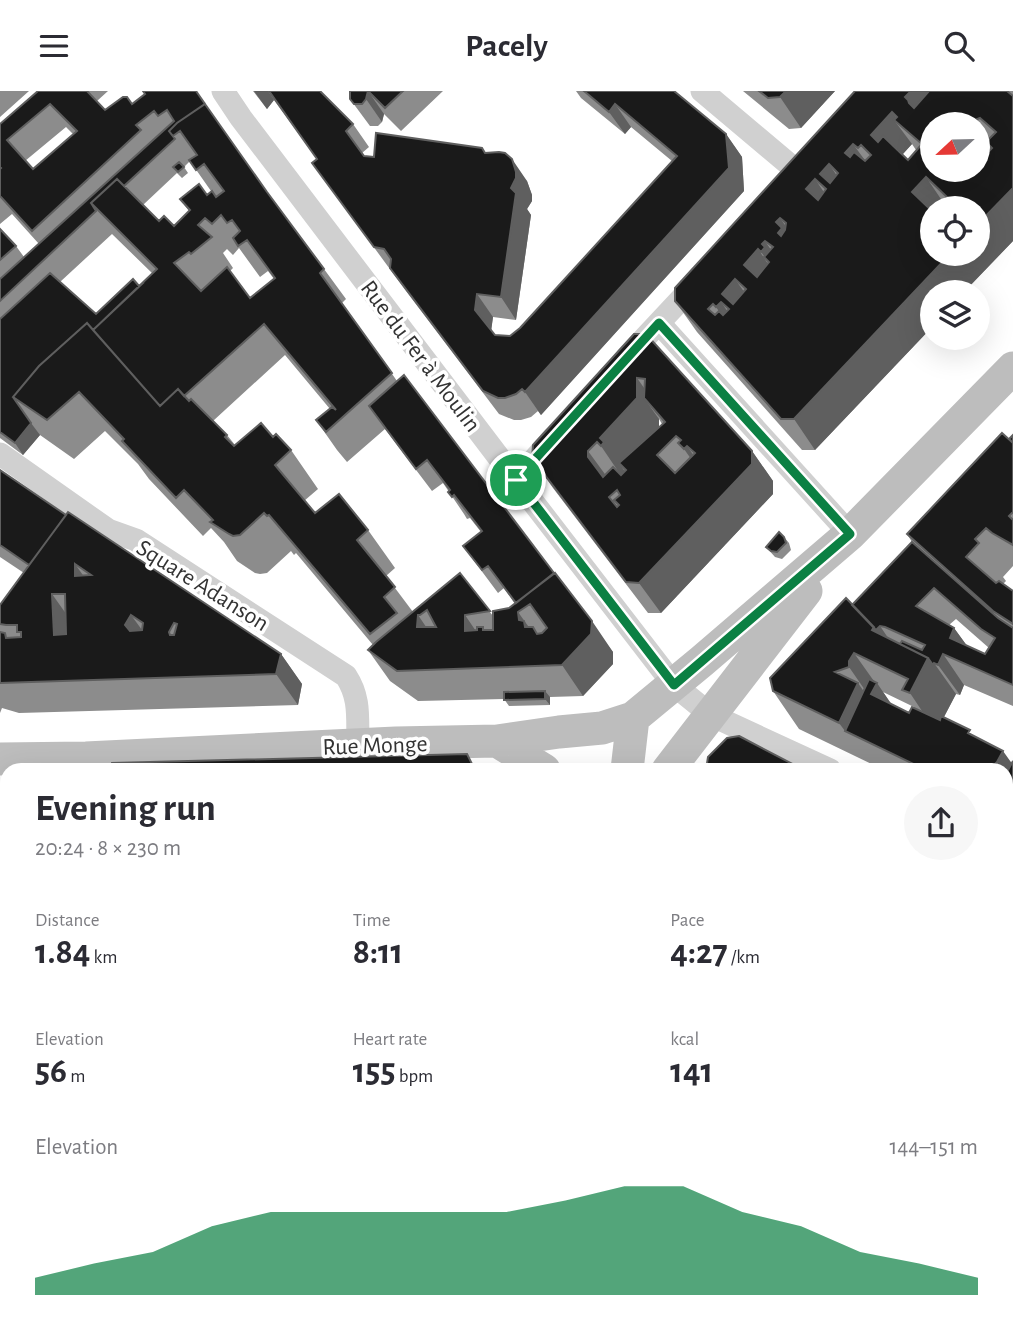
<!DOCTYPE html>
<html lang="en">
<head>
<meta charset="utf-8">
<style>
	:root { --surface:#fff; --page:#f7f7f7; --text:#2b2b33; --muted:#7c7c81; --accent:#0b8043 }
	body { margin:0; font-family:"Alegreya Sans",sans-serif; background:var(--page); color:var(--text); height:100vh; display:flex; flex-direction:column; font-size:26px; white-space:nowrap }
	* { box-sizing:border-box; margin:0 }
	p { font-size:23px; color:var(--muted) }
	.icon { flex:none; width:38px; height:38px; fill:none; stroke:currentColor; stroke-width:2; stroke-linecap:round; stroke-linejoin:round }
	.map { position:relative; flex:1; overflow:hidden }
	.panel { position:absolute; left:0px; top:672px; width:1013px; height:567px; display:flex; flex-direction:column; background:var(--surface); border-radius:21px 21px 0 0; box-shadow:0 7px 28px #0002 }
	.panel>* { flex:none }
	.needle { width:46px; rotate:248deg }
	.fabs { position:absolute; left:920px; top:21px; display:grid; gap:14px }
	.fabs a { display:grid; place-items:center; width:70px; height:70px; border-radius:50%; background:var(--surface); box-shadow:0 7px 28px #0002; font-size:35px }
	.pin { position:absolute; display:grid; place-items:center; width:60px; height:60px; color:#fff; margin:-30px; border:4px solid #fff; border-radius:50%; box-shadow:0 2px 7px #0007 }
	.round { display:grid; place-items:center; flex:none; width:74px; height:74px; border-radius:37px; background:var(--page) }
	.summary { display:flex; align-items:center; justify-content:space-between; height:119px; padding:0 35px }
	h1 { font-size:38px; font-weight:600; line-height:52px }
	.metrics { display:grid; grid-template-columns:repeat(3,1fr); gap:10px; height:119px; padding:7px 35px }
	.metrics div { display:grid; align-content:center }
	.metrics b { font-size:35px; font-weight:600 }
	.metrics small { font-size:19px; font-weight:400 }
	.metrics p { font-size:19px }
	.chart { height:196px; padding:14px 35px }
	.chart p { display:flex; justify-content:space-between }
	.chart svg { width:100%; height:126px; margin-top:7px; fill:var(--accent); opacity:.7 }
	header { display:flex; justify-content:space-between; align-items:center; height:91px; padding:0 35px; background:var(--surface); font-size:32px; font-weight:600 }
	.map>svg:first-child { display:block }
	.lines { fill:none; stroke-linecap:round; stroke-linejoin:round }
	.street { stroke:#d0d0d0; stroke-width:23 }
	.secondary { stroke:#bdbdbd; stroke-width:33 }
	.wall { fill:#8c8c8c; fill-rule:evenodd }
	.shaded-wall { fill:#5f5f5f }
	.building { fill:#1a1a1a; stroke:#5f5f5f; stroke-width:2; fill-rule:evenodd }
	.route-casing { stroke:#fff; stroke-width:14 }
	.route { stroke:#0b8043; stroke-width:9 }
	.labels { text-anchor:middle; stroke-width:7; stroke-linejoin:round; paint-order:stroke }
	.street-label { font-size:24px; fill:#333; stroke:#fff }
</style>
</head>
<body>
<header><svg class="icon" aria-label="menu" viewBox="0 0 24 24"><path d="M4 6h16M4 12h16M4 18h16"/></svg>Pacely<svg class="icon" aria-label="search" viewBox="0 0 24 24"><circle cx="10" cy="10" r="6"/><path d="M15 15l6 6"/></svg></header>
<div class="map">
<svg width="1013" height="1239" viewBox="0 0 1013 1239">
	<rect width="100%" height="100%" fill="#fff"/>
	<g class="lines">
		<!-- street -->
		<path class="street" d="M223 0 241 27 516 389 674 594 711 624 830 679
			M702 0 797 80
			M659 232 850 443
			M626 267 698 190
			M0 363 108 439 136 449 346 585C361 608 357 628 358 654
			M516 389 553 347
			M0 727 7 719
			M1006 764 1013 767
			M0 1040 7 1048
			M910 1232 932 1239"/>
		<!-- secondary -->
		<path class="secondary" d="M497 650 544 679
			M0 668 86 667 396 652 497 650 559 641 602 637 633 627 702 570 850 443 1013 277
			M627 679 633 627
			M668 679 806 500
			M607 1239 608 1232"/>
	</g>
	<!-- wall -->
	<path class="wall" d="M0 0H29L0 26Z
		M38 0H108L97 10 105 19 196 0 267 101 324 178 346 208 342 212 397 290 613 561V573L583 605 550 606V614L509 615 504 608 418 610 390 590 368 559 373 554 296 462 294 464 291 460 267 482 260 483 255 482 237 470 224 451 211 437 203 445 149 388 138 373 105 340 74 368 40 344 23 364 0 347V138L16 155 24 166 39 153 12 123 0 133V33ZM66 36 73 43 33 78 25 70ZM190 70 211 100 207 104 180 108 189 120 174 135 159 130 143 114 177 82 182 87 188 82 184 76ZM112 143 153 183 139 195 96 223 60 191ZM239 157 260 186 268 180 274 188 250 207 230 180 233 177 223 162 227 158 233 164ZM285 264 330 318 316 329 337 359 347 371 385 338 432 400 443 392 464 423 467 428 470 427 481 441 463 455 498 502 504 497 515 513 509 517 493 525 460 482 413 521 386 485 395 477 368 439 315 422 304 410 318 398 291 359 273 346 235 354 227 344 213 330Z
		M253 0H320L353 33 369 56 362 62 364 65 374 66 485 62 527 90 532 104V110L527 118 531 124 516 229 493 226 491 239 495 244 510 245 520 237 672 70 631 36 625 43 581 7 576 0H674L726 43 742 66 744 100 541 324 538 320 531 326 521 329H514L499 323 406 200 312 72 317 68 274 9 267 18Z
		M349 0H443L401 40 384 23 382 31 378 35H370L350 8Z
		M743 0H835L801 37 789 38Z
		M855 0H1013V150L964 201H933V235L815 359H802L697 241 675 210ZM933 33H978V79H933ZM912 53 916 59 908 69 902 64Z
		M646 243 752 360 773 390V403L661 522H648L553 397 532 367ZM659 328 662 333 659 336Z
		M1013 344V475L1003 486 1006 490 1003 493 1013 500V615L964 594 960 604 956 603 944 626 974 645 1012 672 1013 670V742L1006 738V679H884L799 638 773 600 912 451 907 443ZM956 528 989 557 985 563 967 555 954 537 949 534ZM883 601 914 616V617L909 622 892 614Z
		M0 379 66 424 281 563 302 593 298 614 19 622 2 617 0 622V514L24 482 0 466Z
		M784 446 789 452 791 459 782 468 775 466 766 456Z
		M1006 774 1013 777V878H1006Z
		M0 788 7 794V944L0 950Z
		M1006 901H1013V1002H1007Z
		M0 951 7 959V1035L0 1027Z
		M1006 1045 1013 1047V1239L993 1232H1006Z
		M0 1048 7 1057V1196L0 1199Z
		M7 1199V1232H69L66 1234 69 1239H0V1202Z
		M70 1232H258L262 1236 276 1239H74Z
		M286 1232H305L301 1239H293Z
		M338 1232H560L559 1239H384L355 1233 353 1239Z
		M620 1232H885L904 1239H619Z"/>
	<!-- shaded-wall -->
	<path class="shaded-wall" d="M254 0H268L274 9 267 18Z
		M368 0 384 23 382 31 366 8Z
		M786 0H835L801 37 780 6Z
		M911 0H934L930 43 905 6Z
		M615 13 631 36 625 43 609 21Z
		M892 21 902 35 894 29 912 53 892 75 871 44Z
		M726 43 742 66 744 100 541 324 525 301Z
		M853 53 875 83 845 62Z
		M512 68 527 90 532 104V110L527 118 531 124 516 229 501 206 511 97Z
		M829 73 850 104 841 113 820 83Z
		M926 86 947 117H933V131L912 101Z
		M815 88 836 119 828 129 806 98Z
		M1013 97V150L964 201H933V235L815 359 794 328 950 163H978V133Z
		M780 127 801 157 778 142 776 131Z
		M765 150 786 181 767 169 761 161 762 153Z
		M758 158 779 189 765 204 744 174Z
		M735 188 757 219 743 233 722 203Z
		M477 203 493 226 491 241 475 219Z
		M721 211 742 241 737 247 716 216Z
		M637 287 659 318 644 307 659 328V338L619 372 626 382 622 386 601 355 600 347Z
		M31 332 40 344 23 364 15 352Z
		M687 355 709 386 706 389 684 358Z
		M588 360 610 390V397L588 366Z
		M752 360 773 390V403L661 522 639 492Z
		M75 473 97 504 75 485Z
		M52 503 74 534 75 574 54 544Z
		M518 521 546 560 519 529Z
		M131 524 153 554 147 564 125 534Z
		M418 524 439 555 417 536Z
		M465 524 486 555 465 540Z
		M592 530 613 561V573L583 605 562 574Z
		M880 535 901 566 872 539 874 536Z
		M954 537 976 567 950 547Z
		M854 562 876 593 877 592 898 623 876 615 849 576V570Z
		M281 563 302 593 298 614 276 583Z
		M943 563 964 594 960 604 938 574Z
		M928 567 934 572 956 603 936 641 910 602Z
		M858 592 885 631 845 640 839 632Z
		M545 600 550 606V614L545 608Z
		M1003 660 1013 674 1006 685V679H1002L997 671Z
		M1007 798 1013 806V811L1007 803Z
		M289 1232H305L301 1239H294Z
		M348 1232H355L353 1239Z
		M534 1232H542L547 1239H533Z
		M550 1232H560L559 1239H548Z
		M662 1232H663L668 1239H661Z
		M686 1232H694L691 1236 693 1239H685L683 1237Z
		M703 1232H704L709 1239H700Z"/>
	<!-- building -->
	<path class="building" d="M38 0H87L105 19 123 6H127L132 13 145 3 143 0H196L205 13 177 32 169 40 175 48 124 95 117 88 91 112 96 120 0 210V188L174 30 167 19 158 25 154 20 136 34 141 39 32 140 0 105V78L1 77 0 76V33ZM50 13 77 40 33 78 7 49Z
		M269 0H320L353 33 346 40 364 65 374 66 376 42 482 57 485 62 499 61 505 62 512 68 516 81V87L511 97 516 102 501 206 477 203 475 219 495 244 510 245 520 237 677 65 615 13 609 21 584 0H674L726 43 729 77 525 301 522 298 516 303 505 307H498L483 300 390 177 391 168 384 158 374 156 312 72 317 68Z
		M350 0H403L385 17 368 0 366 8 362 13H354L350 8Z
		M759 0H786L780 6 768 7Z
		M855 0H911L905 6 908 9 909 12 914 17 929 0H1007L1013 5V97L978 133V117H937L947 106 926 86 912 101 933 121V163H950L794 328H781L675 210V197ZM892 21 897 26 894 29 922 53 908 69 883 45 878 51 871 44ZM980 27 996 41 986 51 992 57 978 72V79H933V33H967L971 29H975ZM853 53 858 57 861 54 871 64 865 70 854 61 850 66 845 62ZM829 73 838 82 830 92 820 83ZM815 88 826 98 818 109 806 98ZM780 127 786 132 785 139 781 145 778 142 782 137 776 131ZM765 150 773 156 764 166 769 171 757 186 744 174 758 158 761 161 765 156 762 153ZM735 188 746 198 733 213 722 203ZM721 211 729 218 723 224 719 220 715 224 708 218 713 213 716 216Z
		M205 13 267 101 324 178 320 182 392 282 326 341 316 329 332 316 336 319 264 233 184 305 178 298 160 315 93 239 157 178 91 112 117 88 159 130 164 125 174 135 190 119 180 108 199 93 207 104 212 100 216 106 224 100 204 73 196 79 189 69 197 64 180 40 173 45 169 40 177 32ZM221 124 227 132 232 129 240 140 233 147 238 155 247 149 275 187 250 207 227 176 201 200 174 172 189 161 191 163 212 146 198 134 205 127 212 133Z
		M179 71 184 76 178 81 173 76Z
		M0 138 16 155 0 169Z
		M50 182 96 223 133 188 139 195 144 191 93 239 87 232 39 275 13 306 31 332 15 352 0 341V228Z
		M87 232 160 315 178 298 189 310 191 308 227 344 225 346 234 355 261 332 273 346 276 343 291 359 275 374 315 422 339 403 368 439 357 449 395 496 384 506 397 522 370 543 269 424 267 425 264 422 240 444 233 445 229 443 210 431 213 429 184 399 176 407 122 350 124 348 79 301 47 329 13 306 39 275Z
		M634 243H646L752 360V373L639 492 626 491 532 367 533 354ZM637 287 645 288 644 307 665 331 619 372 626 379 621 384 613 376 603 386 588 366V360L597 351 601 355 604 351 600 347 637 307ZM676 345 681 349 678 352 684 358 687 355 695 362 675 382 657 364ZM617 399 620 404 614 409 619 414 617 416 609 406Z
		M404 284 554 482 516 512 488 475 482 479 463 455 482 440 454 404 452 406 448 401 450 399 427 369 416 378 369 315Z
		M1002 342 1013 352V421L1009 425 1013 429V454L992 442 986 437 975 448 979 452 966 466 996 492 999 490 1013 500V533L993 520 907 443Z
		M1013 344V352L1009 348Z
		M0 379 66 424 29 474 0 454Z
		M68 421 281 563 276 583 0 592V541L5 542 6 547 21 546V541H17V534H6L0 533V514ZM75 473 91 484 75 485ZM52 503H65L66 543 54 544ZM131 524 143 532 142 539 130 540 125 534ZM174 532 177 533 174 544H170L169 541Z
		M779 441 784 446 786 452 777 461 771 460 766 456Z
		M912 451 998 527 1013 537V594L943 563 938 574 934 572 933 574 928 567 900 553 902 550 922 559 925 554 885 536 880 535 876 539 852 514ZM934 497 981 538 995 547 985 563 950 547 954 537 916 515Z
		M460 482 490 520 465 524V540L477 539V536H483V539H493V520L509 517 555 482 592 530 591 543 562 574 397 580 368 559 376 551ZM530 513 547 537 542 542 537 543 533 536H525L524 530 519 529 518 521ZM427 519 436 536H417L418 524H420Z
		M846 507 874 536 872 539 928 567 910 602 902 599 908 588 854 562 849 570V576L835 581 858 592 839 632 773 600 770 587Z
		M869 588 877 592 871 603 909 622 912 616 940 629 941 625 970 639 968 642 1003 660 997 671 989 679H926L845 640Z
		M545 600V608L504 609V601Z
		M739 645 804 679H706L708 666 727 647Z
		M467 663 475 679H110L112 672Z
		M1013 670V725L1011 729 1006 727V683Z
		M1006 774 1013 777V801L1007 798V803H1006Z
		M0 788 7 794V936L0 929Z
		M1009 818H1013V845L1006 846V824H1009Z
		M1006 901H1013V980L1006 981Z
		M0 951 7 959V971L0 977Z
		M7 977V1029L0 1021V983Z
		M1006 1045 1013 1047V1174L1006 1188Z
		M0 1048 7 1057 0 1063Z
		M7 1070V1104L2 1098 0 1100V1075Z
		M2 1098 7 1104V1154L0 1158V1100Z
		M0 1159 5 1166 0 1169Z
		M1013 1174V1211L1006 1208V1188Z
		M7 1181V1194L1 1184Z
		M7 1199V1225L0 1213V1202Z
		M1006 1217 1012 1226 1006 1224Z
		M0 1228 3 1233 7 1231V1232H16L20 1239H0Z
		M18 1232H29L33 1239H22Z
		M29 1232H60L64 1239H33Z
		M70 1232H185L177 1239H98L97 1237 92 1239H74Z
		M199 1232H209L202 1237Z
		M436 1232H534L533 1239H435Z
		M542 1232H550L548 1239H547Z
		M620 1232H662L661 1239H619Z
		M673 1232H686L683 1237Z
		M692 1232H703L700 1239 691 1236Z
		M705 1232H736L733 1239H721Z
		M736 1232H885L904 1239H733Z
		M271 1233 276 1239H260L259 1237Z"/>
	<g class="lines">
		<defs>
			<path id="route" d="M659 232 850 443 674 594 516 389Z"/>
		</defs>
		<!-- route casing -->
		<use href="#route" class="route-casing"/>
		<!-- route -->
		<use href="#route" class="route"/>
	</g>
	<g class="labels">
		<!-- street labels -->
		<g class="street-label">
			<text transform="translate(421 265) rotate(53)" y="8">Rue du Fer à Moulin</text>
			<text transform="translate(203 494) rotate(32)" y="8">Square Adanson</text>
			<text transform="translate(375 654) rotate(-2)" y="8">Rue Monge</text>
		</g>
	</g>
</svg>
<div class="fabs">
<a><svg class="needle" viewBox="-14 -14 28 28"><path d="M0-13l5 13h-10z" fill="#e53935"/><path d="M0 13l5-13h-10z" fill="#7c7c81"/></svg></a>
<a><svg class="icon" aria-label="locate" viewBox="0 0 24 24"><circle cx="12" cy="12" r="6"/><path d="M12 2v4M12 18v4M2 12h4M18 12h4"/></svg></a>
<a><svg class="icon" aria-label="layers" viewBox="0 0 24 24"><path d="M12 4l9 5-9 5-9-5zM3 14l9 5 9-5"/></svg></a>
</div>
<div class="pin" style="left:516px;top:389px;background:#1e9e55"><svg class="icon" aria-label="arrive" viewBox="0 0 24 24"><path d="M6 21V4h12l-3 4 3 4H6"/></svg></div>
<section class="panel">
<div class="summary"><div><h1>Evening run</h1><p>20:24 · 8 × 230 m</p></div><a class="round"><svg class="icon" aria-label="share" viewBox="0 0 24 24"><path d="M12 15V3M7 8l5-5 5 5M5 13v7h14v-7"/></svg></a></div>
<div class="metrics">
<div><p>Distance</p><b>1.84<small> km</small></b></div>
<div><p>Time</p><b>8:11</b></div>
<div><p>Pace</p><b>4:27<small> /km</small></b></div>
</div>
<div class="metrics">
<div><p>Elevation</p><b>56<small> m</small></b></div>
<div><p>Heart rate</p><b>155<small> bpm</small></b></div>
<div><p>kcal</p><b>141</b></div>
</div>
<div class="chart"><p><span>Elevation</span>144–151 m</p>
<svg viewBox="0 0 160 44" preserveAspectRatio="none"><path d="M0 44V38L10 33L20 29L30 20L40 15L50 15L60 15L70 15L80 15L90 11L100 6L110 6L120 15L130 20L140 29L150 33L160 38V44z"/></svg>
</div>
</section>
</div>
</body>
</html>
